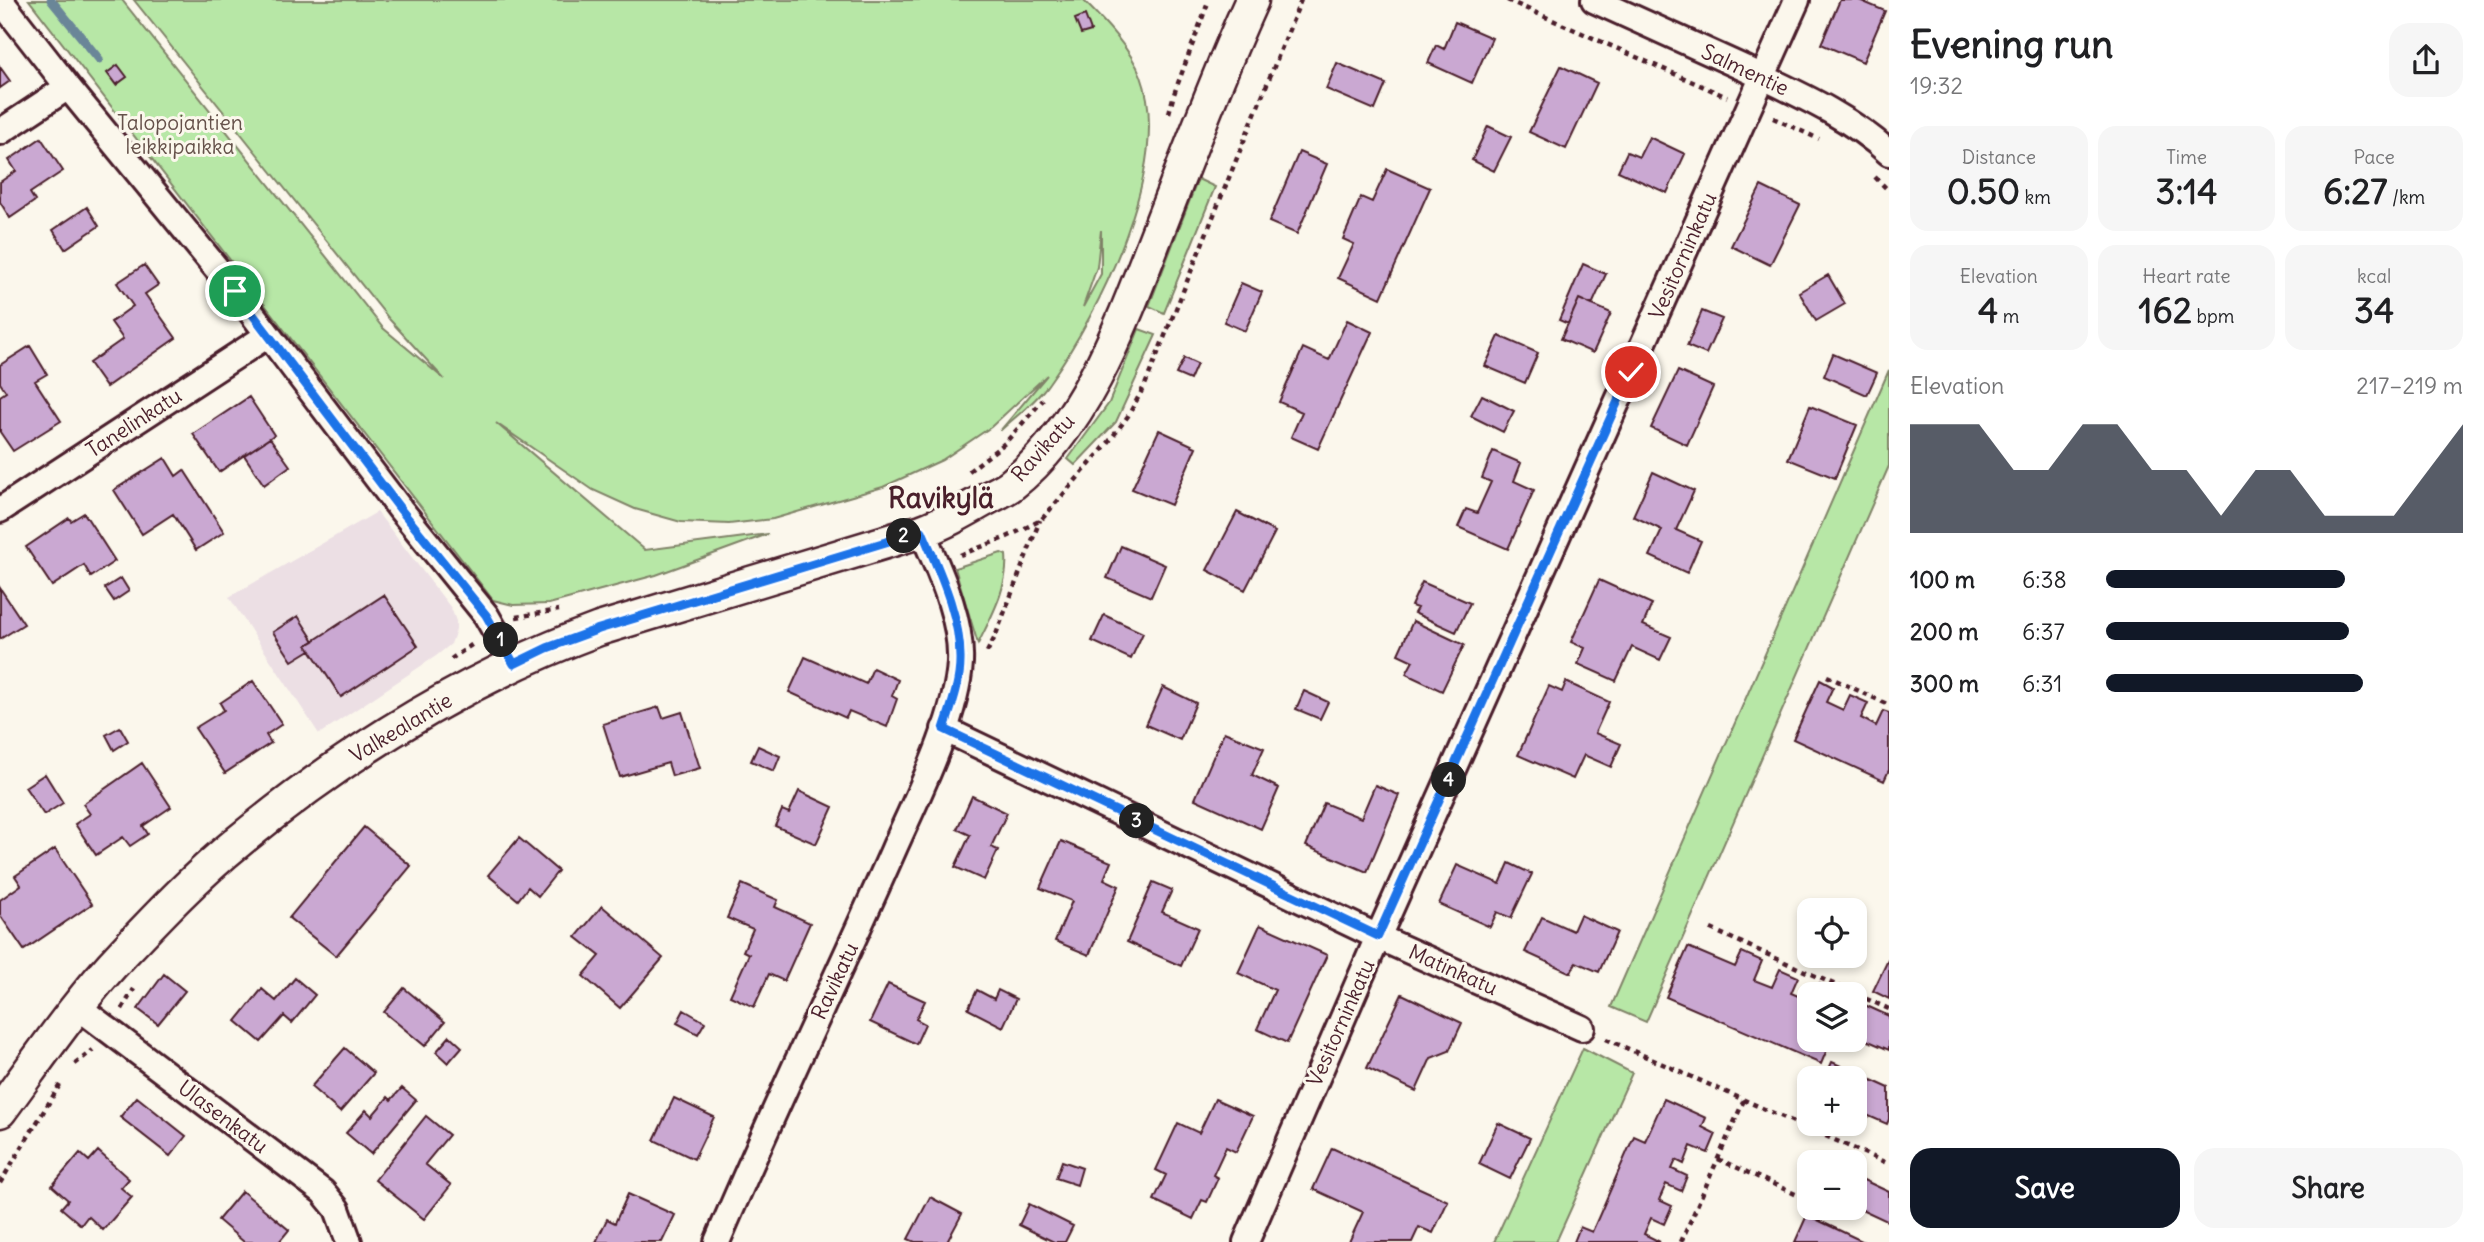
<!DOCTYPE html>
<html lang="en">
<head>
<meta charset="utf-8">
<style>
	:root { --surface:#fff; --page:#f6f6f6; --text:#202124; --muted:#757577; --accent:#111827 }
	body { margin:0; font-family:Delius,sans-serif; background:var(--page); color:var(--text); height:100vh; display:flex; flex-direction:column; font-size:26px; white-space:nowrap }
	* { box-sizing:border-box; margin:0 }
	p { font-size:23px; color:var(--muted) }
	.icon { flex:none; width:38px; height:38px; fill:none; stroke:currentColor; stroke-width:2; stroke-linecap:round; stroke-linejoin:round }
	.map { position:relative; flex:1; overflow:hidden }
	.side { display:flex; flex-direction:column; background:var(--surface); width:595px }
	.side>* { flex:none }
	.buttons { position:absolute; left:1797px; top:898px; display:grid; gap:14px }
	.buttons a { display:grid; place-items:center; width:70px; height:70px; border-radius:14px; background:var(--surface); box-shadow:0 4px 10px #0003; font-size:35px }
	.pin { position:absolute; display:grid; place-items:center; width:60px; height:60px; color:#fff; margin:-30px; border:4px solid #fff; border-radius:50%; box-shadow:0 2px 7px #0007 }
	.km { position:absolute; width:35px; height:35px; margin:-18px; border-radius:50%; background:#222; color:#fff; font-size:19px; line-height:35px; text-align:center }
	.round { display:grid; place-items:center; flex:none; width:74px; height:74px; border-radius:21px; background:var(--page) }
	.overview { display:flex; align-items:center; justify-content:space-between; height:119px; padding:0 21px }
	h1 { font-size:38px; font-weight:700; line-height:52px }
	.figures { display:grid; grid-template-columns:repeat(3,1fr); gap:10px; height:119px; padding:7px 21px }
	.figures div { display:grid; align-content:center; border-radius:18px; background:var(--page); text-align:center }
	.figures b { font-size:35px; font-weight:700 }
	.figures small { font-size:19px; font-weight:400 }
	.figures p { font-size:19px }
	.chart { height:196px; padding:14px 21px }
	.chart p { display:flex; justify-content:space-between }
	.chart svg { width:100%; height:126px; margin-top:7px; fill:var(--accent); opacity:.7 }
	.button { display:flex; gap:14px; margin-top:auto; padding:14px 21px }
	.button a { flex:1; height:80px; border-radius:21px; background:var(--accent); color:#fff; font-size:28px; font-weight:700; line-height:80px; text-align:center }
	.button a+a { background:var(--page); color:var(--text) }
	ul { padding:0 21px; list-style:none; font-size:23px }
	li { display:grid; grid-template-columns:112px 84px 1fr; align-items:center; height:52px }
	li i { height:18px; border-radius:9px; background:var(--accent) }
	main { display:flex; flex:1; min-height:0 }
	.map>svg:first-child { display:block }
	.built { fill:#ecdfe4 }
	.green { fill:#b7e7a6; stroke:#808368; stroke-width:2; fill-rule:evenodd }
	.lines { fill:none; stroke-linecap:round; stroke-linejoin:round }
	.stream { stroke:#6b8698; stroke-width:9 }
	.building { fill:#caa8d2; stroke:#4a1f2b; stroke-width:2 }
	.minor-casing { stroke:#4a1f2b; stroke-width:30 }
	.tertiary-casing { stroke:#4a1f2b; stroke-width:37 }
	.path { stroke:#4a1f2b; stroke-width:4.5; stroke-dasharray:5 5; stroke-linecap:butt }
	.minor { stroke:#fbf7ec; stroke-width:24 }
	.tertiary { stroke:#fbf7ec; stroke-width:32 }
	.route-casing { stroke:#fff; stroke-width:14 }
	.route { stroke:#1a73e8; stroke-width:9 }
	.labels { text-anchor:middle; stroke-width:6; stroke-linejoin:round; paint-order:stroke }
	.street-label { font-size:21px; fill:#4a1f2b; stroke:#fbf7ec }
	.park-label { font-size:21px; fill:#65514a; stroke:#fbf7ec }
	.district-label { font-size:28px; font-weight:bold; fill:#4a1f2b; stroke:#fbf7ec }
</style>
</head>
<body>
<main>
<div class="map">
<svg width="1889" height="1242" viewBox="0 0 1889 1242">
	<rect width="100%" height="100%" fill="#fbf7ec"/>
	<filter id="ink" filterUnits="userSpaceOnUse"><feTurbulence type="fractalNoise" baseFrequency=".0143" numOctaves="2"/><feDisplacementMap in="SourceGraphic" scale="14" xChannelSelector="R" yChannelSelector="G"/><feConvolveMatrix kernelMatrix="1 2 1 2 8 2 1 2 1" color-interpolation-filters="sRGB"/></filter>
	<g filter="url(#ink)">
		<!-- built -->
		<path class="built" d="M377 512 451 608 456 621V630L451 644 436 656 319 734 229 597Z"/>
		<!-- green -->
		<path class="green" d="M29 0H122L383 328 444 379 390 320 134 0H1083C1104 21 1130 48 1141 76 1173 162 1100 313 1049 383 1037 401 1016 416 1000 431L1047 375 991 427 942 460 883 487 773 519 729 524 681 522 635 509 593 490 496 423 645 550 768 534 656 575 549 604 513 605 493 600ZM1101 230V274L1083 307 1097 267Z
			M1198 179 1215 187 1164 313 1149 306Z
			M1139 329 1156 335 1116 422 1075 465 1068 459 1109 403Z
			M1889 370V466L1646 1022 1611 1007Z
			M1001 553 1006 555C1009 586 991 617 978 644L955 568Z
			M1583 1048 1632 1073 1556 1242H1494Z"/>
		<g class="lines">
			<!-- stream -->
			<path class="stream" d="M51 0 99 59"/>
		</g>
		<!-- building -->
		<path class="building" d="M1840 0H1859L1885 11 1863 62 1821 44Z
			M1085 15 1091 31 1081 34 1075 19Z
			M1455 22 1492 38 1472 83 1428 63 1436 45 1444 49Z
			M1337 63 1386 84 1375 110 1326 89Z
			M118 65 127 77 116 85 107 73Z
			M1561 66 1597 83 1566 149 1529 132Z
			M0 67 10 81 0 88Z
			M1488 126 1511 137 1494 171 1472 160Z
			M1649 137 1685 154 1667 193 1618 171 1627 152 1639 157Z
			M41 138 63 171 30 193 35 201 10 218 0 202V182L16 171 9 160Z
			M1299 152 1327 164 1297 234 1269 222Z
			M1387 169 1430 188 1381 298 1338 278 1354 244 1343 239 1361 197 1372 202Z
			M1761 186 1800 205 1770 265 1731 246Z
			M87 207 99 226 65 249 53 230Z
			M1583 264 1606 274 1592 305 1579 299 1568 324 1559 320Z
			M144 265 158 285 145 294 176 338 106 387 89 363 123 339 111 322 133 306 117 283Z
			M1828 275 1845 304 1816 321 1799 292Z
			M1241 283 1262 292 1245 331 1224 322Z
			M1579 299 1611 313 1593 353 1561 339Z
			M1702 311 1722 319 1706 354 1687 346Z
			M1347 320 1372 332 1318 449 1291 437 1302 412 1279 402 1303 348 1329 360Z
			M1499 336 1538 353 1525 383 1485 366Z
			M30 346 47 374 35 381 61 421 13 451 0 432V396L6 392 0 383V365Z
			M1833 354 1877 373 1867 395 1824 376Z
			M1184 358 1197 364 1190 380 1176 374Z
			M1678 371 1713 387 1687 445 1651 428Z
			M1482 395 1514 411 1503 432 1471 416Z
			M249 397 274 435 219 472 193 434Z
			M1810 406 1857 425 1835 478 1788 459Z
			M1159 430 1196 447 1171 505 1132 489Z
			M270 438 290 466 264 485 244 455Z
			M1493 451 1521 463 1514 481 1534 490 1508 549 1458 527 1466 509 1477 513 1491 482 1482 478Z
			M165 458 176 476 184 470 224 532 196 550 173 514 142 534 114 490Z
			M1653 472 1694 491 1676 530 1701 541 1687 573 1650 556 1662 530 1633 516Z
			M1237 512 1275 532 1245 590 1207 570Z
			M84 513 115 561 91 577 84 565 52 586 26 547 69 518 71 521Z
			M1121 546 1165 565 1151 597 1107 578Z
			M121 578 129 591 114 601 105 588Z
			M1599 580 1652 604 1643 625 1671 637 1660 660 1632 647 1616 681 1578 664 1585 648 1571 642Z
			M1422 582 1470 603 1456 632 1414 613 1417 608 1411 606Z
			M0 588 24 624 0 639Z
			M384 595 418 646 341 697 307 645Z
			M1104 615 1143 633 1131 659 1092 641Z
			M298 616 314 641 307 645 310 650 292 661 273 632Z
			M1413 621 1464 645 1442 691 1406 674 1413 661 1398 654Z
			M805 657 866 684 873 668 898 680 892 696 897 699 887 727 849 711 846 718 789 692Z
			M1820 680 1833 687 1826 702 1843 710 1850 695 1868 703 1861 718 1876 726 1883 711 1889 713V770L1884 781 1793 739Z
			M253 681 282 724 266 735 271 743 225 773 195 728 224 710 220 703Z
			M1566 682 1609 702 1595 733 1621 744 1611 767 1584 755 1573 779 1518 755 1549 686 1562 692Z
			M1163 687 1196 703 1180 740 1146 725Z
			M1304 691 1328 702 1320 719 1296 709Z
			M659 707 663 718 682 712 700 768 672 776 668 763 620 777 603 724Z
			M120 727 128 741 114 750 106 735Z
			M1224 732 1264 748 1252 775 1279 788 1261 829 1195 799Z
			M758 746 780 756 774 771 751 761Z
			M142 763 171 807 143 826 148 834 130 846 123 837 96 855 75 824 90 814 83 804Z
			M45 774 63 803 44 815 25 787Z
			M1375 785 1399 795 1367 872 1306 846 1324 803 1361 818Z
			M799 791 833 807 816 844 775 826 782 810 789 813Z
			M972 796 1007 813 991 847 998 850 984 880 955 867 970 835 957 829Z
			M364 827 411 866 336 956 289 918Z
			M519 838 558 871 538 896 528 887 518 900 488 875Z
			M1061 841 1111 862 1104 879 1119 886 1089 955 1055 941 1072 901 1040 888Z
			M55 849 92 904 24 950 0 915V900L21 885 15 876Z
			M1509 863 1532 874 1511 918 1497 912 1490 927 1439 904 1457 865 1500 884Z
			M1153 882 1172 890 1162 912 1198 928 1181 966 1127 942Z
			M742 884 778 900 775 907 810 923 784 981 769 974 754 1007 730 996 749 954 743 951 753 929 727 918Z
			M602 906 663 958 620 1008 583 976 600 956 576 937Z
			M1580 915 1617 932 1599 972 1576 962 1571 973 1525 952 1542 917 1573 931Z
			M1260 925 1327 955 1287 1043 1257 1029 1275 990 1238 973Z
			M1688 947 1735 967 1742 952 1762 961 1754 980 1772 987 1780 969 1798 977 1791 993 1810 1001V1040H1831L1821 1064 1666 997Z
			M1889 958V999L1873 991Z
			M164 974 185 991 158 1024 138 1009Z
			M295 978 315 995 292 1023 284 1016 261 1042 236 1021 262 989 276 1001Z
			M888 984 925 1001 916 1019 925 1024 916 1044 870 1022Z
			M1819 984 1838 992V994H1815Z
			M404 988 445 1022 425 1046 384 1012Z
			M977 990 994 999 998 990 1016 999 1003 1027 968 1009Z
			M1402 994 1462 1023 1449 1051 1431 1058 1416 1091 1367 1068Z
			M1858 1002 1889 1016V1050L1855 1035V1010Z
			M684 1010 705 1022 698 1034 677 1023Z
			M450 1036 462 1047 448 1063 436 1052Z
			M345 1048 374 1073 340 1112 311 1087Z
			M1832 1062 1889 1088V1119L1887 1124 1855 1110V1078H1825Z
			M402 1088 416 1100 371 1154 346 1133 366 1110 372 1116 388 1097 391 1100Z
			M137 1097 186 1136 170 1156 120 1117Z
			M674 1098 714 1117 694 1159 654 1140Z
			M1215 1099 1253 1116 1236 1152 1226 1147 1213 1175 1218 1178 1207 1202 1202 1200 1193 1219 1154 1200 1166 1175 1156 1170 1178 1123 1199 1133Z
			M1664 1099 1706 1118 1702 1127 1716 1134 1708 1153 1691 1146 1684 1164 1676 1160 1672 1169 1687 1176 1681 1191 1666 1184 1659 1200 1672 1206 1664 1224 1651 1218 1644 1234 1660 1242H1574L1580 1227 1592 1232 1634 1136 1645 1141Z
			M426 1116 449 1135 425 1164 451 1185 424 1219 375 1180Z
			M1498 1123 1530 1138 1510 1179 1479 1164Z
			M1332 1148 1448 1201 1433 1233 1419 1227 1412 1242H1349L1363 1212 1313 1189Z
			M98 1151 129 1179 121 1188 132 1197 103 1230 88 1216 81 1225 61 1208 68 1200 52 1186 80 1153 89 1161Z
			M1062 1161 1082 1168 1077 1185 1056 1178Z
			M1855 1176 1889 1192V1222L1855 1206Z
			M242 1191 289 1230 279 1242H244L218 1220Z
			M628 1194 675 1215 662 1242H596L607 1219 615 1223Z
			M930 1197 962 1214 947 1242H915L908 1239Z
			M1029 1204 1073 1226 1065 1242H1054L1019 1225Z
			M1807 1215 1864 1242H1795Z"/>
		<g class="lines">
			<defs>
				<path id="minor" d="M0 0 68 87 235 291 401 510 486 615 514 664
					M1594 0C1645 23 1695 46 1746 69 1796 93 1848 115 1889 153
					M0 132 68 87
					M0 510 268 335
					M944 729 1378 937 1582 1028
					M78 1007 323 1192 337 1209 349 1242
					M717 1242C773 1110 835 982 893 851 916 799 957 719 960 662 962 618 939 571 922 531
					M1246 1242 1378 937 1797 0"/>
				<path id="tertiary" d="M0 1111C40 1057 78 1000 124 952 161 913 198 874 239 841 346 753 469 677 599 629L922 531C944 523 963 512 984 500 993 495 1003 491 1011 485 1088 425 1126 313 1160 226 1190 150 1218 74 1252 0"/>
			</defs>
			<!-- minor casing -->
			<use href="#minor" class="minor-casing"/>
			<!-- tertiary casing -->
			<use href="#tertiary" class="tertiary-casing"/>
			<!-- path -->
			<path class="path" d="M1507 0 1727 97
				M1169 113 1174 94 1209 0
				M1773 118 1819 139
				M1875 177 1889 191
				M969 471 1005 443 1043 400
				M960 555 1007 537 1041 520 1108 443 1128 416 1145 385 1301 0
				M516 617 559 610
				M987 652 995 637 1040 520
				M451 659 473 644
				M1827 676 1889 705
				M1711 929 1889 1009
				M122 1009 134 989
				M1606 1039 1889 1164
				M75 1064 93 1050
				M1718 1159 1804 1198
				M0 1183 61 1083
				M1681 1242 1744 1100"/>
			<!-- minor -->
			<use href="#minor" class="minor"/>
			<!-- tertiary -->
			<use href="#tertiary" class="tertiary"/>
		</g>
	</g>
	<g class="lines" filter="url(#ink)">
		<defs>
			<path id="route" d="M235 291 401 510 486 615 514 664 547 648 599 629 922 531C939 571 961 616 960 661 960 684 951 707 944 729L1378 936 1631 372"/>
		</defs>
		<!-- route casing -->
		<use href="#route" class="route-casing"/>
		<!-- route -->
		<use href="#route" class="route"/>
	</g>
	<g class="labels">
		<!-- street labels -->
		<g class="street-label">
			<text transform="translate(1745 70) rotate(25)" y="7">Salmentie</text>
			<text transform="translate(1683 256) rotate(-66)" y="7">Vesitorninkatu</text>
			<text transform="translate(134 423) rotate(-33)" y="7">Tanelinkatu</text>
			<text transform="translate(1043 448) rotate(-48)" y="7">Ravikatu</text>
			<text transform="translate(401 728) rotate(-31)" y="7">Valkealantie</text>
			<text transform="translate(1453 970) rotate(24)" y="7">Matinkatu</text>
			<text transform="translate(835 981) rotate(-65)" y="7">Ravikatu</text>
			<text transform="translate(1341 1023) rotate(-66)" y="7">Vesitorninkatu</text>
			<text transform="translate(223 1117) rotate(37)" y="7">Ulasenkatu</text>
		</g>
		<!-- park labels -->
		<g class="park-label">
			<text x="180" y="130">Talopojantien<tspan x="180" dy="24">leikkipaikka</tspan></text>
		</g>
		<!-- district labels -->
		<g class="district-label">
			<text x="941" y="508">Ravikylä</text>
		</g>
	</g>
</svg>
<div class="buttons">
<a><svg class="icon" aria-label="locate" viewBox="0 0 24 24"><circle cx="12" cy="12" r="6"/><path d="M12 2v4M12 18v4M2 12h4M18 12h4"/></svg></a>
<a><svg class="icon" aria-label="layers" viewBox="0 0 24 24"><path d="M12 4l9 5-9 5-9-5zM3 14l9 5 9-5"/></svg></a>
<a>+</a>
<a>−</a>
</div>
<div class="pin" style="left:235px;top:291px;background:#1e9e55"><svg class="icon" aria-label="arrive" viewBox="0 0 24 24"><path d="M6 21V4h12l-3 4 3 4H6"/></svg></div>
<div class="pin" style="left:1631px;top:372px;background:#d93025"><svg class="icon" aria-label="check" viewBox="0 0 24 24"><path d="M5 12l5 5 9-10"/></svg></div>
<b class="km" style="left:501px;top:640px">1</b>
<b class="km" style="left:904px;top:536px">2</b>
<b class="km" style="left:1137px;top:821px">3</b>
<b class="km" style="left:1449px;top:780px">4</b>
</div>
<section class="side">
<div class="overview"><div><h1>Evening run</h1><p>19:32</p></div><a class="round"><svg class="icon" aria-label="share" viewBox="0 0 24 24"><path d="M12 15V3M7 8l5-5 5 5M5 13v7h14v-7"/></svg></a></div>
<div class="figures">
<div><p>Distance</p><b>0.50<small> km</small></b></div>
<div><p>Time</p><b>3:14</b></div>
<div><p>Pace</p><b>6:27<small> /km</small></b></div>
</div>
<div class="figures">
<div><p>Elevation</p><b>4<small> m</small></b></div>
<div><p>Heart rate</p><b>162<small> bpm</small></b></div>
<div><p>kcal</p><b>34</b></div>
</div>
<div class="chart"><p><span>Elevation</span>217–219 m</p>
<svg viewBox="0 0 160 44" preserveAspectRatio="none"><path d="M0 44V6L10 6L20 6L30 22L40 22L50 6L60 6L70 22L80 22L90 38L100 22L110 22L120 38L130 38L140 38L150 22L160 6V44z"/></svg>
</div>
<ul>
<li><b>100 m</b>6:38<i style="width:67%"></i></li>
<li><b>200 m</b>6:37<i style="width:68%"></i></li>
<li><b>300 m</b>6:31<i style="width:72%"></i></li>
</ul>
<div class="button"><a>Save</a><a>Share</a></div>
</section>
</main>
</body>
</html>
